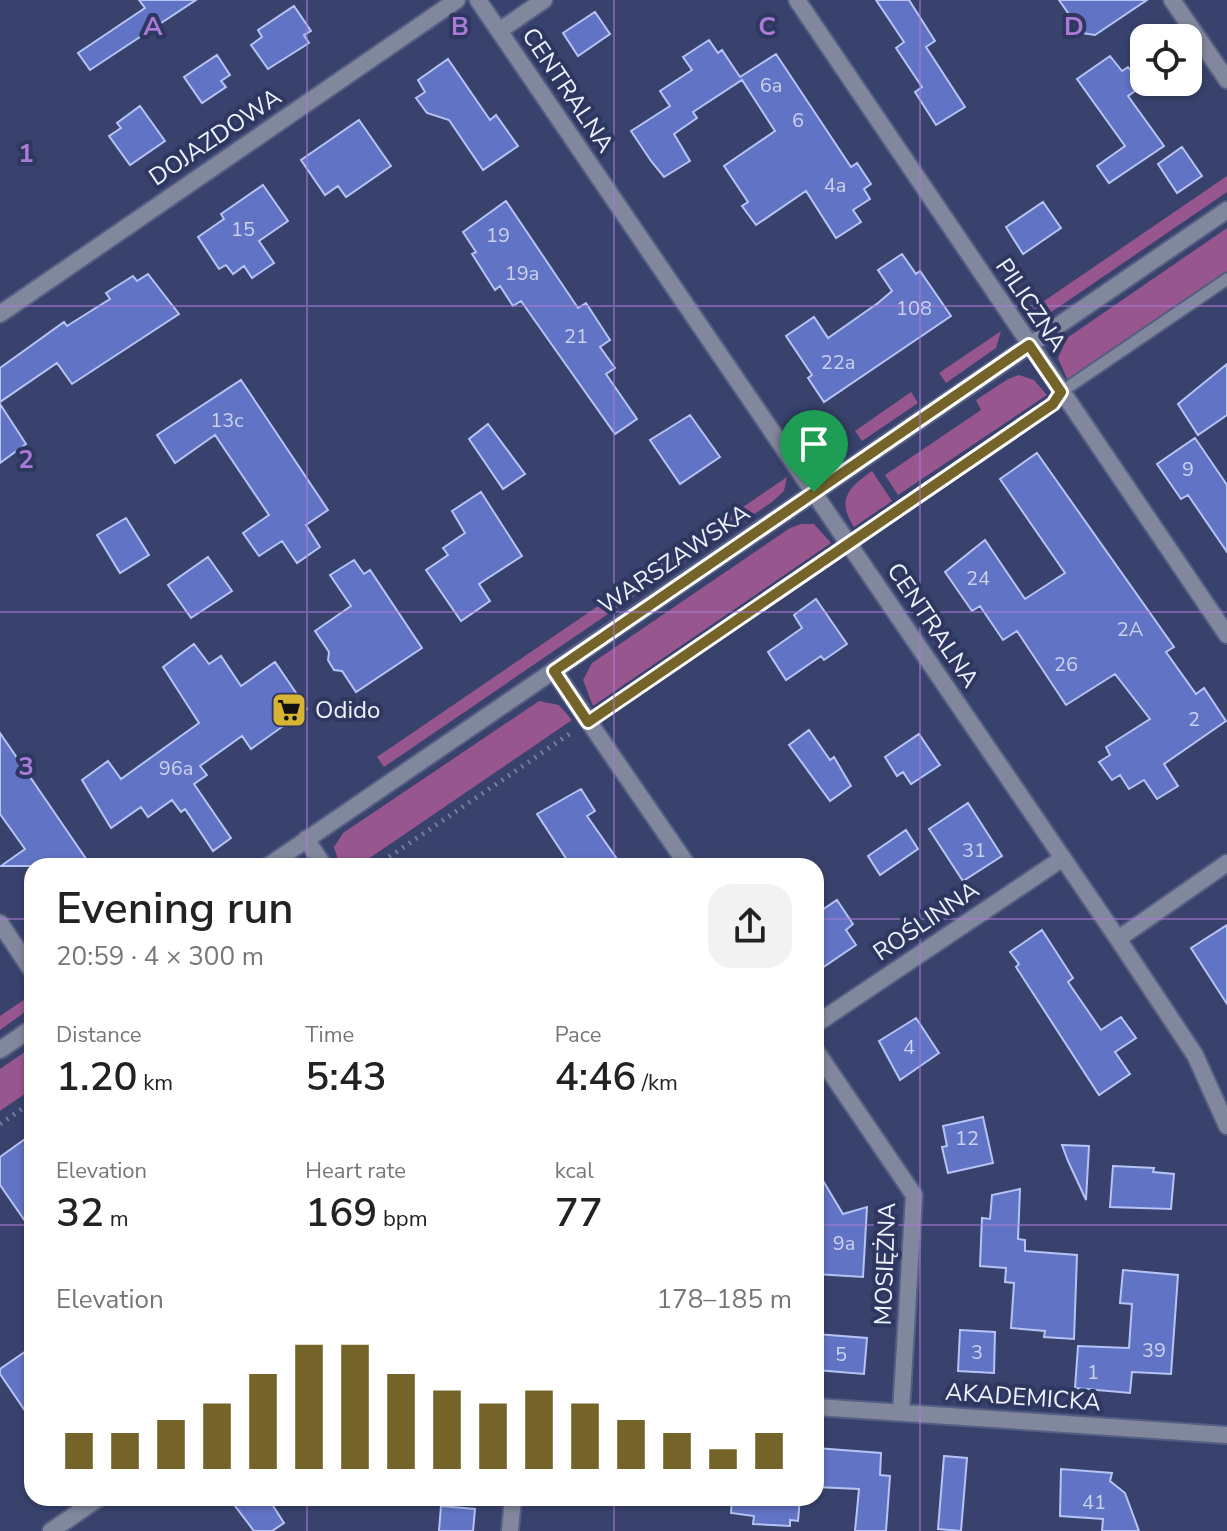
<!DOCTYPE html>
<html lang="en">
<head>
<meta charset="utf-8">
<style>
	:root { --surface:#fff; --page:#f2f2f2; --text:#222; --muted:#767676; --accent:#74642a }
	body { margin:0; font-family:"Nunito Sans",sans-serif; background:var(--page); color:var(--text); height:100vh; display:flex; flex-direction:column; font-size:30px; white-space:nowrap }
	* { box-sizing:border-box; margin:0 }
	p { font-size:26px; color:var(--muted) }
	.icon { flex:none; width:44px; height:44px; fill:none; stroke:currentColor; stroke-width:2; stroke-linecap:round; stroke-linejoin:round }
	.map { position:relative; flex:1; overflow:hidden }
	.side { position:absolute; left:24px; top:858px; width:800px; height:648px; display:flex; flex-direction:column; background:var(--surface); border-radius:24px; box-shadow:0 2px 6px #0004 }
	.side>* { flex:none }
	.fabs { position:absolute; left:1130px; top:24px; display:grid; gap:16px }
	.fabs a { display:grid; place-items:center; width:72px; height:72px; border-radius:16px; background:var(--surface); box-shadow:0 2px 6px #0004; font-size:40px }
	.pin { position:absolute; display:grid; place-items:center; width:68px; height:68px; color:#fff; margin:-82px -34px; border-radius:50% 50% 50% 0; rotate:-45deg; box-shadow:0 0 8px #0007 }
	.pin .icon { rotate:45deg }
	.round { display:grid; place-items:center; flex:none; width:84px; height:84px; border-radius:24px; background:var(--page) }
	.headline { display:flex; align-items:center; justify-content:space-between; height:136px; padding:0 32px }
	h1 { font-size:44px; font-weight:600; line-height:60px }
	.stats { display:grid; grid-template-columns:repeat(3,1fr); gap:12px; height:136px; padding:8px 32px }
	.stats div { display:grid; align-content:center }
	.stats b { font-size:40px; font-weight:600 }
	.stats small { font-size:22px; font-weight:400 }
	.stats p { font-size:22px }
	.chart { height:224px; padding:16px 32px }
	.chart p { display:flex; justify-content:space-between }
	.chart svg { width:100%; height:144px; margin-top:8px; stroke:var(--accent); stroke-width:6 }
	.map>svg:first-child { display:block }
	.green { fill:#98568e }
	.building { fill:#6173c4; stroke:#b5c3f5; stroke-width:2 }
	.lines { fill:none; stroke-linecap:round; stroke-linejoin:round }
	.service-casing { stroke:#555e83; stroke-width:15 }
	.minor-casing { stroke:#555e83; stroke-width:20 }
	.tertiary-casing { stroke:#555e83; stroke-width:20 }
	.path { stroke:#757d9d; stroke-width:5; stroke-dasharray:2 6; stroke-linecap:butt }
	.service { stroke:#81879c; stroke-width:11 }
	.minor { stroke:#81879c; stroke-width:16 }
	.tertiary { stroke:#81879c; stroke-width:16 }
	.route-casing { stroke:#fff; stroke-width:16 }
	.route { stroke:#74642a; stroke-width:10 }
	.grid { fill:none; stroke:#a97bd7; stroke-width:2; stroke-opacity:0.55 }
	.labels { text-anchor:middle; stroke-width:8; stroke-linejoin:round; paint-order:stroke }
	.number-label { font-size:20px; fill:#cbd2ee }
	.street-label { font-size:24px; fill:#eef1fc; stroke:#2e3760 }
	.poi-label { font-size:24px; fill:#eef1fc; stroke:#2e3760; text-anchor:start }
	.grid-label { font-size:26px; text-anchor:middle; font-weight:bold; fill:#a97bd7; stroke:#2e3760; stroke-width:8; stroke-linejoin:round; paint-order:stroke }
</style>
</head>
<body>
<div class="map">
<svg width="1227" height="1531" viewBox="0 0 1227 1531">
	<rect width="100%" height="100%" fill="#38426c"/>
	<!-- green -->
	<path class="green" d="M1227 176V192L1050 313 1035 317 1025 314Z
		M1227 228V273L1068 381 1058 358 1067 338Z
		M1001 331 996 348 946 383 939 373Z
		M1019 375 1034 380 1047 395 898 495 885 475 981 410 976 400 1008 379Z
		M911 392 918 403 862 441 855 431Z
		M872 471 892 501 854 527C836 500 849 487 872 471Z
		M787 477 784 491 772 502 384 767 377 757Z
		M801 524H814L831 543 593 706 583 680 592 663 790 528Z
		M539 701 559 705 572 720 358 866H340L334 847 343 833Z
		M31 995 25 1012 0 1030V1016Z
		M32 1047V1089L0 1111V1069Z"/>
	<!-- building -->
	<path class="building" d="M139 0H196L90 70 78 53 145 8Z
		M876 0H909L935 41 926 47 965 107 936 125 915 92 922 87 896 48 904 42Z
		M1059 0H1147L1095 35 1082 33Z
		M294 6 311 31 304 35 309 43 268 69 251 45 262 37 258 30Z
		M595 12 610 34 578 56 563 33Z
		M709 40 718 53 722 50 740 77 776 54 851 167 857 163 871 184 864 189 870 199 853 210 861 222 836 238 806 191 756 225 742 206 748 202 724 166 775 131 742 80 693 112 697 118 674 134 690 161 664 177 651 161 631 131 670 106 660 91 692 70 683 57Z
		M217 55 230 75 221 81 226 87 202 103 184 77Z
		M1110 56 1122 71 1128 67 1142 86 1128 96 1164 146 1109 183 1097 166 1125 146 1077 79Z
		M448 59 490 120 496 115 518 146 483 170 449 120 427 113 416 98 425 92 418 80Z
		M140 106 165 141 130 165 109 136 121 128 117 123Z
		M359 120 391 166 346 197 338 186 325 195 301 160Z
		M1182 147 1202 176 1177 193 1158 164Z
		M263 185 288 221 259 241 274 263 252 278 244 266 233 274 226 265 219 269 198 237 224 219 221 214Z
		M506 201 578 308 586 303 610 340 600 347 615 368 606 374 637 419 615 434 521 301 513 306 500 286 495 290 472 254 476 252 463 232Z
		M1043 202 1061 228 1023 254 1006 227Z
		M902 254 916 274 920 271 951 316 824 402 808 378 812 375 786 336 814 317 828 338 878 303 892 291 878 270Z
		M148 274 179 314 72 384 57 363 0 402V368L64 322 67 326 110 299 106 293 133 276 137 281Z
		M1227 364V415L1198 435 1178 404Z
		M241 380 328 510 306 525 320 547 297 563 282 541 259 556 243 533 269 515 215 435 175 463 157 435Z
		M0 404 26 444 0 463Z
		M690 415 720 457 680 484 650 440Z
		M488 424 525 474 503 489 469 439Z
		M1195 438 1227 485V552L1188 495 1181 499 1157 464Z
		M1037 453 1174 647 1166 652 1196 694 1204 688 1226 721 1164 764 1178 786 1157 799 1144 780 1129 789 1120 775 1112 780 1099 762 1110 755 1106 747 1150 719 1115 674 1066 705 1017 631 1003 640 980 606 972 611 945 572 985 540 1025 599 1065 573 1000 479Z
		M481 492 522 556 479 584 490 601 461 621 426 570 448 555 443 548 465 533 452 511Z
		M126 518 149 555 120 573 97 535Z
		M208 557 232 591 191 618 168 585Z
		M354 560 364 574 370 570 422 648 356 692 342 671 334 670 328 660 329 652 315 631 351 606 330 575Z
		M816 599 847 644 824 660 821 656 786 680 768 652 802 628 794 615Z
		M194 644 209 664 221 656 241 686 275 662 307 709 251 749 242 736 200 766 207 775 194 784 231 838 213 851 185 809 181 812 172 800 148 817 141 807 111 828 82 780 108 761 121 779 199 723 163 667Z
		M809 730 830 760 834 757 851 786 830 801 789 745Z
		M0 733 91 866H1L25 849 0 814Z
		M919 734 940 765 911 784 903 772 897 776 885 757Z
		M581 789 595 811 587 816 622 866H571L537 814Z
		M968 803 1002 856 963 881 929 829Z
		M906 830 918 849 880 875 868 856Z
		M837 900 853 924 846 930 856 945 816 972V914Z
		M1227 925V1004L1191 948Z
		M1042 930 1073 978 1068 982 1101 1030 1121 1017 1136 1038 1115 1052 1130 1074 1099 1095 1016 967 1019 964 1010 952Z
		M916 1018 939 1053 900 1080 879 1041Z
		M983 1117 993 1163 948 1173 942 1147 947 1146 943 1126Z
		M32 1134V1231L0 1185V1157Z
		M1062 1145 1089 1146 1086 1200 1068 1161Z
		M1113 1166 1154 1168 1153 1172 1174 1174 1171 1209 1110 1207Z
		M816 1169 843 1214 867 1207 863 1277 816 1274Z
		M1020 1189 1018 1239 1025 1240V1251L1077 1255 1074 1339 1044 1337 1045 1331 1011 1328 1014 1283 1005 1282 1006 1268 980 1266 982 1218 990 1219 992 1195Z
		M1123 1270 1178 1275 1171 1374 1132 1372 1130 1393 1075 1388 1078 1346 1129 1348 1132 1304 1120 1303Z
		M960 1330 995 1332 994 1373 958 1371Z
		M816 1334 867 1338 864 1374 816 1370Z
		M32 1347V1421L0 1374V1369Z
		M816 1448 881 1453 880 1475 890 1476 886 1531H855L859 1489 816 1487Z
		M944 1456 967 1458 961 1531 938 1529Z
		M1061 1469 1112 1473 1110 1481 1125 1493 1139 1531H1102L1103 1519 1060 1516Z
		M229 1498H268L284 1523 272 1531H254Z
		M732 1498H800L798 1521 790 1520V1526L753 1524 754 1516 731 1513Z
		M441 1506 475 1509 473 1531H439Z"/>
	<g class="lines">
		<defs>
			<path id="service" d="M1061 392 1227 279"/>
			<path id="minor" d="M478 0 1118 939 1195 1055 1227 1126
				M797 0 1227 635
				M1172 0 1227 80
				M499 31 544 0
				M0 314 457 0
				M554 671 688 866
				M306 839 324 866
				M0 923 32 971
				M1118 939 1227 863
				M816 1024 1063 858
				M816 1051 914 1195 901 1412
				M816 1407 1227 1435
				M51 1531 99 1498
				M510 1531 513 1498"/>
			<path id="tertiary" d="M268 866 1227 210
				M0 1050 32 1028"/>
		</defs>
		<!-- service casing -->
		<use href="#service" class="service-casing"/>
		<!-- minor casing -->
		<use href="#minor" class="minor-casing"/>
		<!-- tertiary casing -->
		<use href="#tertiary" class="tertiary-casing"/>
		<!-- path -->
		<path class="path" d="M864 533 1047 408
			M606 709 832 554
			M376 866 571 733
			M0 1124 32 1102"/>
		<!-- service -->
		<use href="#service" class="service"/>
		<!-- minor -->
		<use href="#minor" class="minor"/>
		<!-- tertiary -->
		<use href="#tertiary" class="tertiary"/>
	</g>
	<g class="lines">
		<defs>
			<path id="route" d="M1029 345 1061 392 1053 404 588 722 554 671Z"/>
		</defs>
		<!-- route casing -->
		<use href="#route" class="route-casing"/>
		<!-- route -->
		<use href="#route" class="route"/>
	</g>
	<!-- grid -->
	<path class="grid" d="M307 0V866M614 0V866M920 0V1531M0 306H1227M0 612H1227M0 919H32M816 919H1227M0 1225H32M816 1225H1227M307 1498V1531M614 1498V1531"/>
	<!-- icons -->
	<defs>
		<symbol id="supermarket-square" viewBox="-11 -11 22 22"><rect x="-9" y="-9" width="18" height="18" rx="4" fill="#d8b434" stroke="#2e3760"/><path d="M-6-5.5h2.5l.6 2H6L4.5 2H-2.5L-4.4-4H-6ZM-1.5 3.2a1.3 1.3 0 1 0 .1 0ZM3 3.2a1.3 1.3 0 1 0 .1 0Z" fill="#111"/></symbol>
	</defs>
	<g fill-rule="evenodd">
		<use href="#supermarket-square" x="269" y="690" width="40" height="40"/>
	</g>
	<g class="labels">
		<!-- number labels -->
		<g class="number-label">
			<text x="771" y="92">6a</text>
			<text x="798" y="127">6</text>
			<text x="835" y="192">4a</text>
			<text x="243" y="236">15</text>
			<text x="498" y="242">19</text>
			<text x="522" y="280">19a</text>
			<text x="914" y="315">108</text>
			<text x="576" y="343">21</text>
			<text x="838" y="369">22a</text>
			<text x="227" y="427">13c</text>
			<text x="1188" y="476">9</text>
			<text x="978" y="585">24</text>
			<text x="1130" y="636">2A</text>
			<text x="1066" y="671">26</text>
			<text x="1194" y="726">2</text>
			<text x="176" y="775">96a</text>
			<text x="974" y="857">31</text>
			<text x="909" y="1054">4</text>
			<text x="967" y="1145">12</text>
			<text x="844" y="1250">9a</text>
			<text x="1154" y="1357">39</text>
			<text x="977" y="1359">3</text>
			<text x="841" y="1361">5</text>
			<text x="1093" y="1379">1</text>
			<text x="1094" y="1509">41</text>
		</g>
		<!-- street labels -->
		<g class="street-label">
			<text transform="translate(568 90) rotate(56)" y="8">CENTRALNA</text>
			<text transform="translate(215 137) rotate(-34)" y="8">DOJAZDOWA</text>
			<text transform="translate(1031 305) rotate(56)" y="8">PILICZNA</text>
			<text transform="translate(674 559) rotate(-34)" y="8">WARSZAWSKA</text>
			<text transform="translate(933 625) rotate(56)" y="8">CENTRALNA</text>
			<text transform="translate(926 921) rotate(-34)" y="8">ROŚLINNA</text>
			<text transform="translate(885 1264) rotate(-88)" y="8">MOSIĘŻNA</text>
			<text transform="translate(1023 1397) rotate(4)" y="8">AKADEMICKA</text>
		</g>
		<!-- poi labels -->
		<g class="poi-label">
			<text x="315" y="718">Odido</text>
		</g>
	</g>
	<g class="grid-label">
		<text x="153" y="35">A</text>
		<text x="460" y="35">B</text>
		<text x="767" y="35">C</text>
		<text x="1074" y="35">D</text>
		<text x="26" y="162">1</text>
		<text x="26" y="468">2</text>
		<text x="26" y="775">3</text>
	</g>
</svg>
<div class="fabs">
<a><svg class="icon" aria-label="locate" viewBox="0 0 24 24"><circle cx="12" cy="12" r="6"/><path d="M12 2v4M12 18v4M2 12h4M18 12h4"/></svg></a>
</div>
<div class="pin" style="left:814px;top:492px;background:#1e9e55"><svg class="icon" aria-label="arrive" viewBox="0 0 24 24"><path d="M6 21V4h12l-3 4 3 4H6"/></svg></div>
<section class="side">
<div class="headline"><div><h1>Evening run</h1><p>20:59 · 4 × 300 m</p></div><a class="round"><svg class="icon" aria-label="share" viewBox="0 0 24 24"><path d="M12 15V3M7 8l5-5 5 5M5 13v7h14v-7"/></svg></a></div>
<div class="stats">
<div><p>Distance</p><b>1.20<small> km</small></b></div>
<div><p>Time</p><b>5:43</b></div>
<div><p>Pace</p><b>4:46<small> /km</small></b></div>
</div>
<div class="stats">
<div><p>Elevation</p><b>32<small> m</small></b></div>
<div><p>Heart rate</p><b>169<small> bpm</small></b></div>
<div><p>kcal</p><b>77</b></div>
</div>
<div class="chart"><p><span>Elevation</span>178–185 m</p>
<svg viewBox="0 0 160 44" preserveAspectRatio="none"><path d="M5 44V33M15 44V33M25 44V29M35 44V24M45 44V15M55 44V6M65 44V6M75 44V15M85 44V20M95 44V24M105 44V20M115 44V24M125 44V29M135 44V33M145 44V38M155 44V33"/></svg>
</div>
</section>
</div>
</body>
</html>
